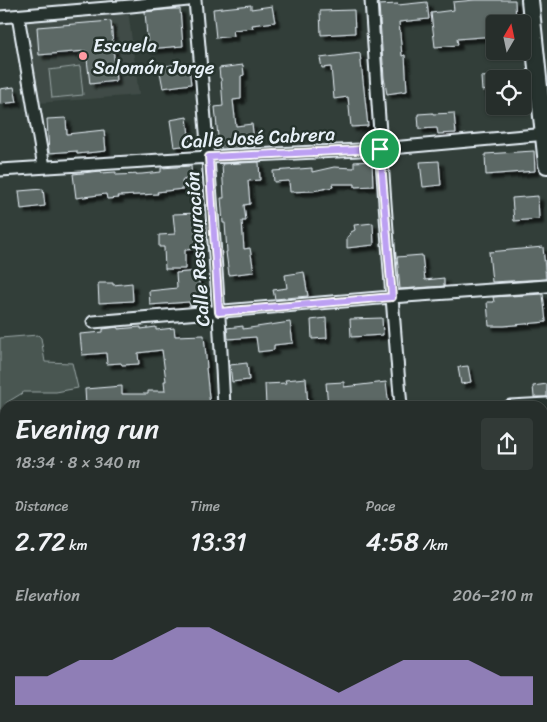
<!DOCTYPE html>
<html lang="en">
<head>
<meta charset="utf-8">
<style>
	:root { --surface:#262e2b; --page:#323a37; --text:#f1f3f6; --muted:#a4a8a9; --line:#424a47; --accent:#bca0f2 }
	body { margin:0; font-family:Sriracha,sans-serif; background:var(--page); color:var(--text); height:100vh; display:flex; flex-direction:column; font-size:19px; white-space:nowrap }
	* { box-sizing:border-box; margin:0 }
	p { font-size:16px; color:var(--muted) }
	.icon { flex:none; width:28px; height:28px; fill:none; stroke:currentColor; stroke-width:2; stroke-linecap:round; stroke-linejoin:round }
	.map { position:relative; flex:1; overflow:hidden }
	.details { position:absolute; left:0px; top:401px; width:548px; height:321px; display:flex; flex-direction:column; background:var(--surface); border-radius:15px 15px 0 0; box-shadow:0 1px 4px #0004,0 0 0 1px var(--line) }
	.details>* { flex:none }
	.needle { width:32px; rotate:9deg }
	.controls { position:absolute; left:486px; top:15px; display:grid; gap:10px }
	.controls a { display:grid; place-items:center; width:45px; height:45px; border-radius:5px; background:var(--surface); box-shadow:0 1px 4px #0004,0 0 0 1px var(--line); font-size:25px }
	.pin { position:absolute; display:grid; place-items:center; width:42px; height:42px; color:#fff; margin:-21px; border:2px solid #fff; border-radius:50%; box-shadow:0 1px 5px #0007 }
	.round { display:grid; place-items:center; flex:none; width:52px; height:52px; border-radius:5px; background:var(--page) }
	.headline { display:flex; align-items:center; justify-content:space-between; height:85px; padding:0 15px }
	h1 { font-size:28px; font-weight:600; line-height:38px }
	.figures { display:grid; grid-template-columns:repeat(3,1fr); gap:8px; height:85px; padding:5px 15px }
	.figures div { display:grid; align-content:center }
	.figures b { font-size:25px; font-weight:600 }
	.figures small { font-size:14px; font-weight:400 }
	.figures p { font-size:14px }
	.chart { height:140px; padding:10px 15px }
	.chart p { display:flex; justify-content:space-between }
	.chart svg { width:100%; height:90px; margin-top:5px; fill:var(--accent); opacity:.7 }
	.map>svg:first-child { display:block }
	.built { fill:#3f4b46 }
	.green { fill:#495651; stroke:#98a4a4 }
	.building { fill:#5c6865; stroke:#e8f1f8; filter:url(#shadow) }
	.lines { fill:none; stroke-linecap:round; stroke-linejoin:round }
	.lane-casing { stroke:#e8f1f8; stroke-width:9 }
	.street-casing { stroke:#e8f1f8; stroke-width:15 }
	.secondary-casing { stroke:#e8f1f8; stroke-width:20 }
	.lane { stroke:#26332d; stroke-width:5.5 }
	.street { stroke:#26332d; stroke-width:11 }
	.secondary { stroke:#26332d; stroke-width:16 }
	.route-casing { stroke:#fff; stroke-width:10 }
	.route { stroke:#bca0f2; stroke-width:6 }
	.poi-dot { fill:#ff9aa2; stroke:#26332d; stroke-width:2 }
	.labels { text-anchor:middle; stroke-width:5; stroke-linejoin:round; paint-order:stroke }
	.poi-label { font-size:19px; fill:#e8f1f8; stroke:#26332d; text-anchor:start }
	.street-label { font-size:19px; fill:#e8f1f8; stroke:#26332d }
</style>
</head>
<body>
<div class="map">
<svg width="547" height="722" viewBox="0 0 547 722">
	<defs>
		<filter id="shadow"><feDropShadow dx="4.5" dy="4.5" stdDeviation="1" flood-color="#0009"/></filter>
	</defs>
	<rect width="100%" height="100%" fill="#323e39"/>
	<filter id="ink" filterUnits="userSpaceOnUse"><feTurbulence type="fractalNoise" baseFrequency=".02" numOctaves="2"/><feDisplacementMap in="SourceGraphic" scale="10" xChannelSelector="R" yChannelSelector="G"/><feConvolveMatrix kernelMatrix="1 2 1 2 8 2 1 2 1" color-interpolation-filters="sRGB"/></filter>
	<g filter="url(#ink)">
		<!-- built -->
		<path class="built" d="M128 10 139 95 38 103 27 18Z"/>
		<!-- green -->
		<path class="green" d="M80 66 83 95 52 98 49 70Z
			M38 335 41 338 45 362 72 363 78 388 56 392H24L6 403 4 422 0 423V338Z
			M5 474V621L0 622V475Z
			M5 632V718H76L77 722H0V633Z
			M200 718H349V722H200Z"/>
		<!-- building -->
		<path class="building" d="M475 0H515L516 24H495V36L457 39 458 45 435 47 431 13 454 10 453 2Z
			M427 2 429 19 399 22 402 56 405 55 407 91 387 94 384 78 379 5 398 4V5Z
			M251 5V9L272 6 275 22 252 25 253 28 233 30 234 36 216 38 213 9Z
			M173 9H180L183 46 148 49 145 12Z
			M354 10 355 33 321 35 320 11Z
			M111 21 116 81 90 84 86 51 39 55 37 27Z
			M360 53 368 126 351 127 348 97 334 99 331 67 322 68 320 58Z
			M184 63 185 68 189 67 191 84 163 88 159 67Z
			M243 65 244 75 241 76V99L233 100 236 126 252 124 255 147 221 149V147H219L215 107 223 106 221 78H220L219 68Z
			M495 76V89L482 91 481 77Z
			M14 87 17 102 0 104V89Z
			M433 113V114L454 113 456 133 438 134 437 128 419 129 418 114Z
			M187 117 190 145 174 147 170 120Z
			M66 118 67 134 104 130 106 151 77 154V151L49 153 47 119Z
			M534 151 535 171 486 175 485 154Z
			M372 161 373 186 355 187V184H332L333 187 313 191 290 192 289 181 274 182 273 171 312 168V172L334 167 354 168V162Z
			M439 161 441 185 423 187 420 162Z
			M259 162 260 180 248 181 250 204 244 205 246 221H242L244 249 250 248 254 272 229 275 226 252H227L225 223H223L221 198H224L222 164Z
			M191 166 192 179 182 180 183 189 157 192 158 194 118 196 119 198 107 199 106 194 76 198 73 174 101 171V173L116 172V175L142 174 161 172V168Z
			M43 189 45 206 21 209 19 191Z
			M538 196 539 219 514 221 512 198Z
			M198 213 199 230H195L197 249 185 250V269H165L164 247H159V235L175 234 173 214Z
			M373 223 374 245 347 248V237L350 235 351 232 355 230 354 225Z
			M543 247 546 279 492 282 489 252Z
			M422 255 425 280 444 278V286L400 289 397 257Z
			M198 271 201 305 190 306 189 302 150 305 149 291 177 288 176 273Z
			M304 272 308 296 275 299 273 290 287 288 285 275Z
			M98 283H113V285L132 283 133 301 99 303Z
			M543 294 546 322 504 326H489L487 302H494L493 297Z
			M326 318 327 338 312 339 311 320Z
			M382 318 383 335 351 337 350 319Z
			M290 322 293 343 274 345V350L258 352 256 337 228 339 227 328 243 326V329Z
			M118 327V329L141 327V329L156 327V330L174 328 175 336 204 335 207 368H206L210 406H148V404H123V406H86L85 389 122 386V394H148V391H165L164 381H166L162 350 138 353 139 364 122 365 121 363 107 364 106 353 82 355 80 334 103 332V329Z
			M247 363 249 380 232 382 230 365Z
			M468 366 471 382 461 384 458 367Z
			M306 378 308 406H266L265 384 286 383 285 380Z
			M344 382V387L386 382 389 406H328L326 383Z
			M547 384V397H534L533 386Z"/>
		<g class="lines">
			<defs>
				<path id="lane" d="M0 658 5 656"/>
				<path id="street" d="M195 0C207 135 217 271 224 406
					M371 0C380 136 389 271 401 406
					M18 16 44 167
					M0 17 131 6 188 0
					M0 170 209 157 380 149 547 134
					M93 322 391 297 547 286
					M510 406 547 404
					M542 566H547
					M90 718 91 722
					M425 718V722
					M106 722 113 718"/>
				<path id="secondary" d="M530 0 547 165"/>
			</defs>
			<!-- lane casing -->
			<use href="#lane" class="lane-casing"/>
			<!-- street casing -->
			<use href="#street" class="street-casing"/>
			<!-- secondary casing -->
			<use href="#secondary" class="secondary-casing"/>
			<!-- lane -->
			<use href="#lane" class="lane"/>
			<!-- street -->
			<use href="#street" class="street"/>
			<!-- secondary -->
			<use href="#secondary" class="secondary"/>
		</g>
	</g>
	<g class="lines" filter="url(#ink)">
		<defs>
			<path id="route" d="M380 149 392 297 219 312 209 157Z"/>
		</defs>
		<!-- route casing -->
		<use href="#route" class="route-casing"/>
		<!-- route -->
		<use href="#route" class="route"/>
	</g>
	<!-- markers -->
	<circle class="poi-dot" cx="83" cy="56" r="5"/>
	<g class="labels">
		<!-- poi labels -->
		<g class="poi-label">
			<text x="93" y="52">Escuela<tspan x="93" dy="22">Salomón Jorge</tspan></text>
		</g>
		<!-- street labels -->
		<g class="street-label">
			<text transform="translate(258 137) rotate(-3)" y="7">Calle José Cabrera</text>
			<text transform="translate(197 249) rotate(-94)" y="7">Calle Restauración</text>
		</g>
	</g>
</svg>
<div class="controls">
<a><svg class="needle" viewBox="-14 -14 28 28"><path d="M0-13l5 13h-10z" fill="#e53935"/><path d="M0 13l5-13h-10z" fill="#a4a8a9"/></svg></a>
<a><svg class="icon" aria-label="locate" viewBox="0 0 24 24"><circle cx="12" cy="12" r="6"/><path d="M12 2v4M12 18v4M2 12h4M18 12h4"/></svg></a>
</div>
<div class="pin" style="left:380px;top:149px;background:#1e9e55"><svg class="icon" aria-label="arrive" viewBox="0 0 24 24"><path d="M6 21V4h12l-3 4 3 4H6"/></svg></div>
<section class="details">
<div class="headline"><div><h1>Evening run</h1><p>18:34 · 8 × 340 m</p></div><a class="round"><svg class="icon" aria-label="share" viewBox="0 0 24 24"><path d="M12 15V3M7 8l5-5 5 5M5 13v7h14v-7"/></svg></a></div>
<div class="figures">
<div><p>Distance</p><b>2.72<small> km</small></b></div>
<div><p>Time</p><b>13:31</b></div>
<div><p>Pace</p><b>4:58<small> /km</small></b></div>
</div>
<div class="chart"><p><span>Elevation</span>206–210 m</p>
<svg viewBox="0 0 160 44" preserveAspectRatio="none"><path d="M0 44V30L10 30L20 22L30 22L40 14L50 6L60 6L70 14L80 22L90 30L100 38L110 30L120 22L130 22L140 22L150 30L160 30V44z"/></svg>
</div>
</section>
</div>
</body>
</html>
